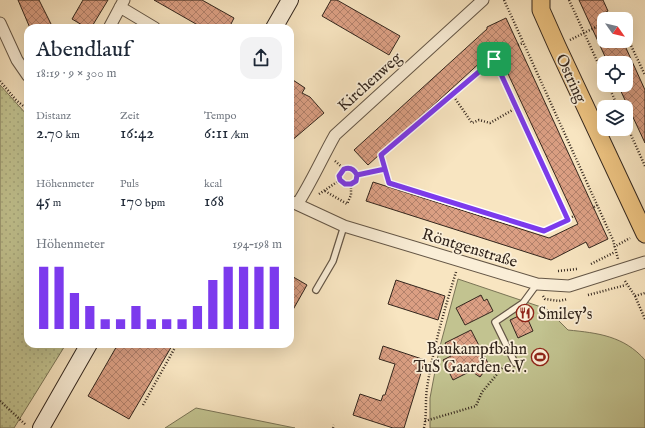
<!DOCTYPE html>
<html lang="de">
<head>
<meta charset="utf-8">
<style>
	:root { --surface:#fff; --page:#f2f2f3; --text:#1f2937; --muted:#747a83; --accent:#7c3aed }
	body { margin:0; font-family:"IM FELL English",serif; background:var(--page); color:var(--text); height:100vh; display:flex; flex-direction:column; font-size:15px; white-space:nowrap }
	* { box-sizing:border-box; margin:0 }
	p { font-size:13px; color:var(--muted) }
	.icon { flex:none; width:22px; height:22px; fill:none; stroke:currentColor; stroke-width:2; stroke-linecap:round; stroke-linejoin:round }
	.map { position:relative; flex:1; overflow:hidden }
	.drawer { position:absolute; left:24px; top:24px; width:270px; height:324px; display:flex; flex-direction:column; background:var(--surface); border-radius:12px; box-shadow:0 4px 16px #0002 }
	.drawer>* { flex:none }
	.needle { width:26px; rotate:124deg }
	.fabs { position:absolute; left:597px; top:12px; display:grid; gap:8px }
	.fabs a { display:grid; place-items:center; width:36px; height:36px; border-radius:8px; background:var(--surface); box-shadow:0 4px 16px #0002; font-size:20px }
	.pin { position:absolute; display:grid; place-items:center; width:34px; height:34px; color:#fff; margin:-17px; border-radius:8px; box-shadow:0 2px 6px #0006 }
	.round { display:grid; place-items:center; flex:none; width:42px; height:42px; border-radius:12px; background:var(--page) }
	.head { display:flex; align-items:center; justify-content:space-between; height:68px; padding:0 12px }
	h1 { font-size:22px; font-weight:600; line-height:30px }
	.metrics { display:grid; grid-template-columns:repeat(3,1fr); gap:6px; height:68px; padding:4px 12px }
	.metrics div { display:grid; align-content:center }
	.metrics b { font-size:17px; font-weight:600 }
	.metrics small { font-size:11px; font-weight:400 }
	.metrics p { font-size:11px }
	.chart { height:112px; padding:8px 12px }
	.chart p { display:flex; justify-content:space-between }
	.chart svg { width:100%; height:72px; margin-top:4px; stroke:var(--accent); stroke-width:6 }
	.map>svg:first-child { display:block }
	.park { fill:#c2c390; stroke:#7a7456 }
	.garden { fill:url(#garden-dots); stroke:#7a7456 }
	.building { fill:url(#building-cross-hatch); stroke:#33261d }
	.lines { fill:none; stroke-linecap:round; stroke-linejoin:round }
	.lane-casing { stroke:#645646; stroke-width:8 }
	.street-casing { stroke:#645646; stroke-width:13 }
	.secondary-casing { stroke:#33261d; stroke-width:18 }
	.primary-casing { stroke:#33261d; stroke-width:19 }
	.path { stroke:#33261d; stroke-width:2.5; stroke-dasharray:1 2; stroke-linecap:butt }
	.lane { stroke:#faeed7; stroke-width:5.5 }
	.street { stroke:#faeed7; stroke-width:11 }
	.secondary { stroke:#faeed7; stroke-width:16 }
	.primary { stroke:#ecc280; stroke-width:17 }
	.route-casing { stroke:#fff; stroke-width:8 }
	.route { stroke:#7c3aed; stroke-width:5 }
	.labels { text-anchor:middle; stroke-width:3.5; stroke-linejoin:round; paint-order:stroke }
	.street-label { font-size:16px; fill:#33261d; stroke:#faeed7 }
	.poi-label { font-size:16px; fill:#33261d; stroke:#faeed7; text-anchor:start }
</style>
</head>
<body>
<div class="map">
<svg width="645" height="428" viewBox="0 0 645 428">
	<defs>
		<pattern id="garden-dots" width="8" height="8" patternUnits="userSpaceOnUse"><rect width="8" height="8" fill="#c2c390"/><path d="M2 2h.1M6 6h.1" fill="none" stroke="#a7a77c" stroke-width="1.8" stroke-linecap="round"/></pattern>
		<pattern id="building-cross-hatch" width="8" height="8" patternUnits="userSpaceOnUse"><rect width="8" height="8" fill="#db9f83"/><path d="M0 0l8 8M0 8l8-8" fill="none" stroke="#b2816b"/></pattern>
	</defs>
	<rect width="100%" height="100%" fill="#f8e5c1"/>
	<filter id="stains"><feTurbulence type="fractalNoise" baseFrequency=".005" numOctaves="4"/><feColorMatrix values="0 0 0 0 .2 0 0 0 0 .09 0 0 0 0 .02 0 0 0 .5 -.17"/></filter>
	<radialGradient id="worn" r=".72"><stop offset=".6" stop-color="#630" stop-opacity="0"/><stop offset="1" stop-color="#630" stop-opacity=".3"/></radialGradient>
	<!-- park -->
	<path class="park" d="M458 279 547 309 568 330C598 333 624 336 645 360V428H430V398L439 350Z
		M196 408 295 428H165Z"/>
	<!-- garden -->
	<path class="garden" d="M0 85 28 116V344H66L14 428H0Z"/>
	<!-- building -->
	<path class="building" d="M18 0H39L53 28H30Z
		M83 0H108L91 28H87L72 19Z
		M154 0H202L234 18 229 28H203Z
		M331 0H337L400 36 389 55 322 16Z
		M579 0H603L608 11 604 13V41H622L626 48 645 90V143L618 85H626V63H608Z
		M506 18 608 239 589 248 586 242 551 260 366 201 373 182 549 238 578 224 496 48 368 165 354 150 487 29V27Z
		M290 78 305 88 302 93 310 97 324 113 290 142Z
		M290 275 307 285 290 315Z
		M396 280 445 296 438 320 388 304Z
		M481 295 484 301 487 299 493 311 465 325 456 308Z
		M525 313 533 331 518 338 510 320Z
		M471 330 489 365 480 377 471 371 453 380 443 360 451 356 445 343Z
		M118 344H173L129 419 88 396Z
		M383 346 425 360 404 428H393L353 415 360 394 381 401 383 395H385L395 364 379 359Z"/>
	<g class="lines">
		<defs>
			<path id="lane" d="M316 290 333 261 344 226
				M515 363 495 322 523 303 537 284"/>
			<path id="street" d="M120 7 155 28
				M0 23 17 60 28 76
				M109 28 124 0
				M290 201 344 226 537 284 569 286 645 262
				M298 203C312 181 322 158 335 135L483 0"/>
			<path id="secondary" d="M274 28 290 0
				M41 428 89 344"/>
			<path id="primary" d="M541 0V10L557 46 645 234"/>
		</defs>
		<!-- lane casing -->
		<use href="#lane" class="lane-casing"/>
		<!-- street casing -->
		<use href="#street" class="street-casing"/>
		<!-- secondary casing -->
		<use href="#secondary" class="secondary-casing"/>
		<!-- primary casing -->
		<use href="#primary" class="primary-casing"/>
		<!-- path -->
		<path class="path" d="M504 0 613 240 618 259
			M569 0 604 76
			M613 19 618 17 619 19
			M626 35 645 75
			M570 40 604 23
			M518 45 523 43
			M499 54 381 155 389 183 544 231 574 216
			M494 59 568 220
			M0 81 16 100 28 110
			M608 85 618 107
			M452 94 472 123 479 120 490 123 516 108
			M626 124 645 166
			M335 161 344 169
			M340 176a8 8 0 1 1 16 0a8 8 0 1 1-16 0Z
			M357 175 385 169
			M325 191 347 204 351 195V185
			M319 194 340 180
			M594 207 597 205
			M614 247 630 238
			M591 264 615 252
			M558 271 577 269
			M625 281 635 296 645 319
			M588 295 626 285
			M543 296 545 299 559 301 568 299
			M635 296 645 293
			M0 401 26 425
			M143 405 177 344
			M425 421 476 406 482 392 505 365
			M333 428 334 425
			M424 428C427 415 425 402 427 388 433 349 444 311 456 272"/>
		<!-- lane -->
		<use href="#lane" class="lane"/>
		<!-- street -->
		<use href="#street" class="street"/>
		<!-- secondary -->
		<use href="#secondary" class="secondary"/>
		<!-- primary -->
		<use href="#primary" class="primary"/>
	</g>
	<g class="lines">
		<defs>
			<path id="route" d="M494 59 381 155 385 169 357 175 356 181 351 184H345L340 180 339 176 344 169C350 167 354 169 357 175L385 169 389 183 544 231 568 220 494 59"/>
		</defs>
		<!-- route casing -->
		<use href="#route" class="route-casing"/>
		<!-- route -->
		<use href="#route" class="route"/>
	</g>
	<!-- icons -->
	<defs>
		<symbol id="restaurant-ring" viewBox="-11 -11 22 22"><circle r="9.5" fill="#faeed7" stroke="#8f2418" stroke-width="1.5"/><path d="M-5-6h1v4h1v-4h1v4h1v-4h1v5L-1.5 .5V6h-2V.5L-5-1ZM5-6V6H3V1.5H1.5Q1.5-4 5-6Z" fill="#8f2418"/></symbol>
		<symbol id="stadium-ring" viewBox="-11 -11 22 22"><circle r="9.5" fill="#faeed7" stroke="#8f2418" stroke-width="1.5"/><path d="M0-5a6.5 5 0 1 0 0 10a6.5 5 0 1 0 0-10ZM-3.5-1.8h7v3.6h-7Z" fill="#8f2418"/></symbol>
	</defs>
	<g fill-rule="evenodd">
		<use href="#restaurant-ring" x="515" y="303" width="20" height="20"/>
		<use href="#stadium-ring" x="530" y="347" width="20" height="20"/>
	</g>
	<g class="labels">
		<!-- street labels -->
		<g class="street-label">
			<text transform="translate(572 78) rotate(65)" y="6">Ostring</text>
			<text transform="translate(369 81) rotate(-42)" y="6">Kirchenweg</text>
			<text transform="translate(470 247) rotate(17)" y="6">Röntgenstraße</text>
		</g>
		<!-- poi labels -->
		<g class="poi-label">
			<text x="538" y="319">Smiley's</text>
			<text x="527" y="354" text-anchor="end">Baukampfbahn<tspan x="527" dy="18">TuS Gaarden e.V.</tspan></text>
		</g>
	</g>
	<rect width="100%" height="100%" filter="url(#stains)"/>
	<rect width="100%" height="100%" fill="url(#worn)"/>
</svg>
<div class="fabs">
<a><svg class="needle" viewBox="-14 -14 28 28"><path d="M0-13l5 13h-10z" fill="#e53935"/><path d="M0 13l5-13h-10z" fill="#747a83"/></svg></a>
<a><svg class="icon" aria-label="locate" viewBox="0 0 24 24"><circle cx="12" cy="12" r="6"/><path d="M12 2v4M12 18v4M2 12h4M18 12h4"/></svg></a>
<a><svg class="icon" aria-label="layers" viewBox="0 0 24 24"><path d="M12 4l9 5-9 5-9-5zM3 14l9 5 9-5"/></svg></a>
</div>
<div class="pin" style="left:494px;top:59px;background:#1e9e55"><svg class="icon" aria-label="arrive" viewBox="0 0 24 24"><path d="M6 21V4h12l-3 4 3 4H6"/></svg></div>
<section class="drawer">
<div class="head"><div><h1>Abendlauf</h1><p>18:19 · 9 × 300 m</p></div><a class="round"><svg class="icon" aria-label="share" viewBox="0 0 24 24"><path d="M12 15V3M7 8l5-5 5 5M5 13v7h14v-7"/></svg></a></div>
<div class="metrics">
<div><p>Distanz</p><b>2.70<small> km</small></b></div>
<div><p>Zeit</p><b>16:42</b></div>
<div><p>Tempo</p><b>6:11<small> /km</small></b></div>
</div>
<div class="metrics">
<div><p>Höhenmeter</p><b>45<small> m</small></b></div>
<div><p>Puls</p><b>170<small> bpm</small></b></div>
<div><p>kcal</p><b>168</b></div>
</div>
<div class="chart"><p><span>Höhenmeter</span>194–198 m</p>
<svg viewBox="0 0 160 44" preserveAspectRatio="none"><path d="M5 44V6M15 44V6M25 44V22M35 44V30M45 44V38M55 44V38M65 44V30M75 44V38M85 44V38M95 44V38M105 44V30M115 44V14M125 44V6M135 44V6M145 44V6M155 44V6"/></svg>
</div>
</section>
</div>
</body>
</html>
